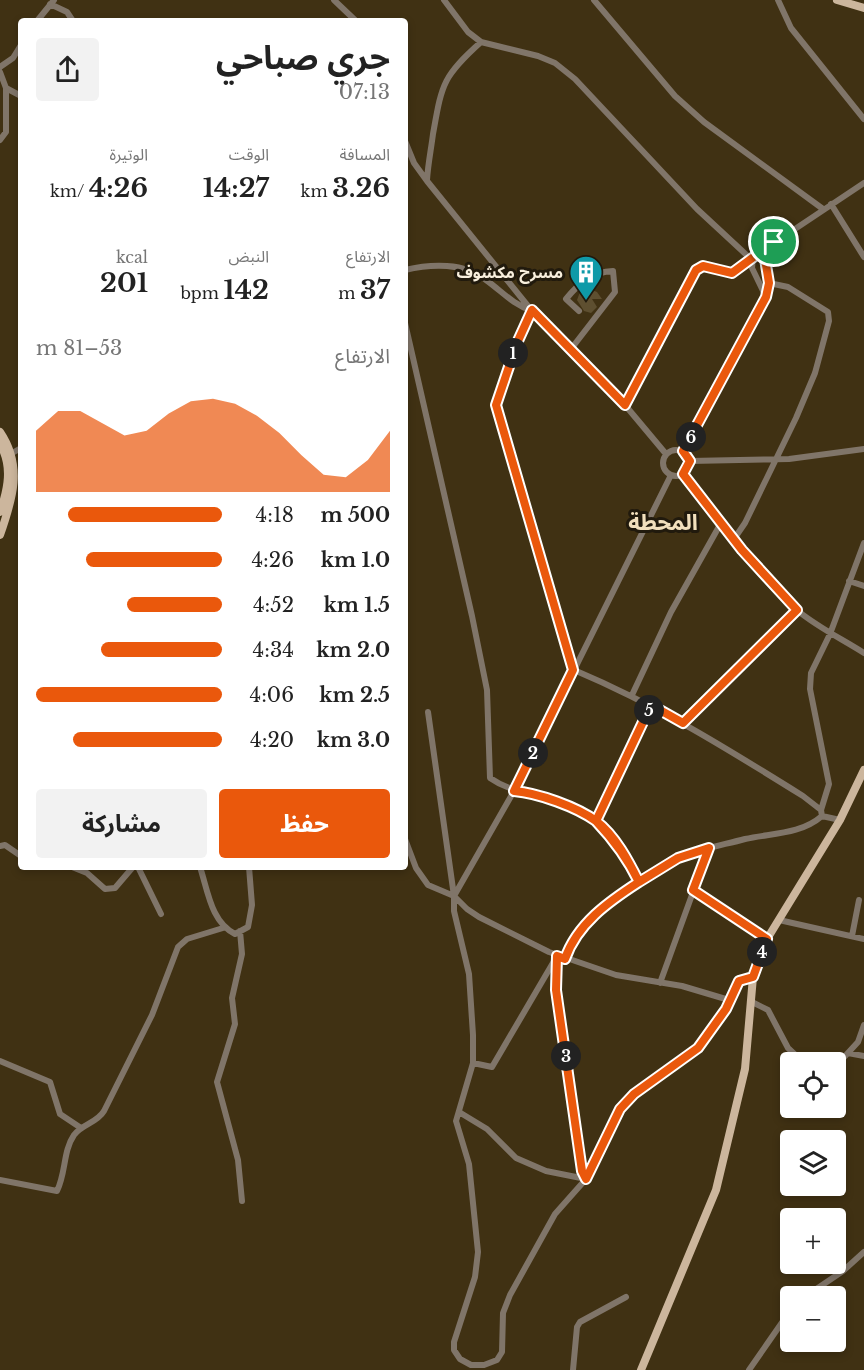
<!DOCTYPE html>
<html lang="ar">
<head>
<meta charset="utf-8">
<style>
	:root { --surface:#fff; --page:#f2f2f2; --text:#222; --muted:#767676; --accent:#ea580c }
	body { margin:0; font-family:"Libre Baskerville","Noto Sans Arabic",serif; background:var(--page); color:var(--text); direction:rtl; height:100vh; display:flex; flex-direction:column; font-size:22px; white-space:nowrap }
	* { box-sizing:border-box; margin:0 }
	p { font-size:20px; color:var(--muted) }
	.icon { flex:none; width:33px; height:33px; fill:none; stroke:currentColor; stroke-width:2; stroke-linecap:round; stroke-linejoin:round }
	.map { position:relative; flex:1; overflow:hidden; direction:ltr }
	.side { position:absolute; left:18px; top:18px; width:390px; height:852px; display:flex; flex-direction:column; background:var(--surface); border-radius:6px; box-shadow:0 3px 9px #0003; direction:rtl }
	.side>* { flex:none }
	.controls { position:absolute; left:780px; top:1052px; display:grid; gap:12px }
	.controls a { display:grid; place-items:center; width:66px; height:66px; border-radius:6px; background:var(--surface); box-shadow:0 3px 9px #0003; font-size:30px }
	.pin { position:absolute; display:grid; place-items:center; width:51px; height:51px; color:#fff; margin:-26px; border:3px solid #fff; border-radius:50%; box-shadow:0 2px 6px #0007 }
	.km { position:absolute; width:30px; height:30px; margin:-15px; border-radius:50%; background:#222; color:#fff; font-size:16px; line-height:30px; text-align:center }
	.round { display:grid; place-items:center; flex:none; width:63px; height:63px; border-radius:6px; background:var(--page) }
	.headline { display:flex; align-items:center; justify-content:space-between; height:102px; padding:0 18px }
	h1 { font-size:33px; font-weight:700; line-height:45px }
	.metrics { display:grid; grid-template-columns:repeat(3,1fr); gap:9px; height:102px; padding:6px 18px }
	.metrics div { display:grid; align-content:center }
	.metrics b { font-size:26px; font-weight:700 }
	.metrics small { font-size:16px; font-weight:400 }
	.metrics p { font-size:16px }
	.chart { height:168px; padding:12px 18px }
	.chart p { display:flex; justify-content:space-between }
	.chart svg { width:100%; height:108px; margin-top:6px; fill:var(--accent); opacity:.7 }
	.button { display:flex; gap:12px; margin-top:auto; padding:12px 18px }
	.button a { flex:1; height:69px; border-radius:6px; background:var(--accent); color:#fff; font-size:24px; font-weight:700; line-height:69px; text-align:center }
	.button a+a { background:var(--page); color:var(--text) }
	ul { padding:0 18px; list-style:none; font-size:20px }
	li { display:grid; grid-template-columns:96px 72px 1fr; align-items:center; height:45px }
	li i { height:15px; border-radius:8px; background:var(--accent) }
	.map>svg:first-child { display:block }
	.building { fill:#5e4f30 }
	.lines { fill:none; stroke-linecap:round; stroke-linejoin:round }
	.minor { stroke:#807569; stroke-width:6 }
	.major { stroke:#ccb69d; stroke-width:8 }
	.route-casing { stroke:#fff; stroke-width:12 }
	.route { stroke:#ea580c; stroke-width:8 }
	.labels { text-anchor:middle; stroke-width:6; stroke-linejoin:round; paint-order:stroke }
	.poi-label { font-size:16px; font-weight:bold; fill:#f8efdd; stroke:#211a0d; text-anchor:end }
	.district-label { font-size:22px; font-weight:bold; fill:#f2e0bd; stroke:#211a0d }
</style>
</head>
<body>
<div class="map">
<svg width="864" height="1370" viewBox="0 0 864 1370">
	<rect width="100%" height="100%" fill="#403113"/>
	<!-- building -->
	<path class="building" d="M590 289 597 292 602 299H592L597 307 591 313 584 311 577 300 580 292 588 297Z"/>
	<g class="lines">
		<!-- minor -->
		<path class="minor" d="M334 0 356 21
			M444 0 468 32 481 42 538 56 555 63 575 79 697 209 752 260 732 273 703 266 696 270 625 405
			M594 0 675 96 704 122 823 209
			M778 0 791 28 864 119
			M50 4 67 12 73 21
			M37 21 54 0
			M0 67 13 58 21 45
			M0 72 6 88 21 96
			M0 140 6 132V88
			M405 141 414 163 427 181 532 311 625 405 666 454
			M427 180C428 164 431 150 433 134 442 84 442 77 481 42
			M831 204 864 257
			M405 270C430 264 465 262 486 280 504 293 511 303 532 311L517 343 496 405 574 670C657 705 726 748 803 796L821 810
			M766 297 752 268 753 257 864 183
			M405 323 472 616 487 690 490 778C509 791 521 790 542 796 590 810 618 838 639 882
			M571 349 615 292 613 271C592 272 579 283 566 299L579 311
			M663 463a13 13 0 1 1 26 0a13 13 0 1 1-26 0Z
			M683 451 766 297C775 276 759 264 774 242
			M7 456 21 448
			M690 461 789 459 864 449
			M683 474C719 520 753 574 798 611 819 628 842 639 864 653
			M734 539 745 523 796 418 815 373 829 321 828 312 788 287 769 283
			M849 581 864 586
			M632 695 671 612 721 523
			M428 712 454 896V911L469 974 473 1035V1063L456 1121 469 1164 478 1252 475 1277 454 1342V1350L460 1359 471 1365H484L497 1360 502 1352 503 1313 510 1295 555 1214 586 1179 620 1109 634 1094 698 1048 726 1009 739 981 753 977
			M683 723 797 610
			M840 820 822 816 821 810 829 784 810 689 811 673 830 634 864 543
			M596 821 651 705
			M405 839 416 868 428 885 454 896 467 909 479 917 549 952 616 975 682 986 729 1000
			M0 846 5 845 21 856
			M72 867 87 873 105 889 115 888 133 867
			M138 867 161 914
			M200 867C208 891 211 922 235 934L248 927 252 905 249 867
			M693 890 767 939
			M454 896 514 791 671 475
			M779 920 864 939
			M240 931 242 954 232 998 235 1024 217 1082 238 1160 242 1201
			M852 936 859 900
			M557 956 556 990 582 1171 586 1179
			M565 959C580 916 638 877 679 858 699 849 723 845 745 839 771 833 800 835 822 816
			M660 983 709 848
			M750 1001 768 1010 788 1048 803 1062
			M848 1053 864 1056
			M0 1061 50 1082 60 1114 81 1128
			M473 1063 492 1067 557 956
			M836 1066 858 1042 864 1025
			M459 1112 487 1129 516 1158 546 1171 586 1179
			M0 1180 57 1191C66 1173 63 1151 74 1135 82 1124 97 1123 104 1111L152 1015 178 947 187 939 223 928
			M806 1296 843 1271 864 1252
			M573 1370 577 1327 580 1322 626 1297
			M749 1370 790 1311"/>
		<!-- major -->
		<path class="major" d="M837 0 864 8
			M0 432C23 466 13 498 0 535
			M0 444C13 466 8 489 0 512
			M641 1370 716 1190 745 1069 753 977 767 939 840 820 864 770"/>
	</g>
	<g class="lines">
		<defs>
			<path id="route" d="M774 242 732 273 703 266 696 270 625 405 532 310 517 343 496 405 573 670 514 791C538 793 577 807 596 821 615 835 629 862 639 882 608 902 577 924 565 959L557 956 556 990 582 1171 586 1179 620 1109 634 1094 698 1048 726 1009 739 981 753 977 767 939 693 890 709 848 678 858 639 882C628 859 614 840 596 821L651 705 683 723 797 610 742 550 683 474 690 461 683 451 766 297 769 283 765 259 774 242"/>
		</defs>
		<!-- route casing -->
		<use href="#route" class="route-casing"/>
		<!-- route -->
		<use href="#route" class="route"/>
	</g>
	<!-- icons -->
	<defs>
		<symbol id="building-pin" viewBox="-11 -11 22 30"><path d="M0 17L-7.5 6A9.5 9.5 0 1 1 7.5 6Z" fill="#0f9aa8" stroke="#211a0d"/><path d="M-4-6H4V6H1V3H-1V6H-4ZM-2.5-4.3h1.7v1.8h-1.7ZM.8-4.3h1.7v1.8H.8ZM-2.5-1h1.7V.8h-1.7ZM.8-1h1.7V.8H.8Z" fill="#fff"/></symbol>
	</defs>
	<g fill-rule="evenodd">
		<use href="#building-pin" x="567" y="253" width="38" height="52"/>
	</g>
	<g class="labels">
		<!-- poi labels -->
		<g class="poi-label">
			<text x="563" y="278">مسرح مكشوف</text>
		</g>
		<!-- district labels -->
		<g class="district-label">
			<text x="663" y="530">المحطة</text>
		</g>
	</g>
</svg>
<div class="controls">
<a><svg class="icon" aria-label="locate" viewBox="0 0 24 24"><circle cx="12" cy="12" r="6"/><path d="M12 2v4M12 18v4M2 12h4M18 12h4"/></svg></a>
<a><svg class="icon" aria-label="layers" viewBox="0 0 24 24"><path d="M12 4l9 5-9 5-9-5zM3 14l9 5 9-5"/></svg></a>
<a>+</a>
<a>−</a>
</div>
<div class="pin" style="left:774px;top:242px;background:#1e9e55"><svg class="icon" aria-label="arrive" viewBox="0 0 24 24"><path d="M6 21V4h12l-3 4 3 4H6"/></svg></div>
<b class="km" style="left:513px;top:353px">1</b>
<b class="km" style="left:533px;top:753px">2</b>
<b class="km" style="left:566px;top:1056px">3</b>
<b class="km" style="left:762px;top:952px">4</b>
<b class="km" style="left:649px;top:710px">5</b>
<b class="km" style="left:691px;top:437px">6</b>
<section class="side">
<div class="headline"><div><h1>جري صباحي</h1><p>07:13</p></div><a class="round"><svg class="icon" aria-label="share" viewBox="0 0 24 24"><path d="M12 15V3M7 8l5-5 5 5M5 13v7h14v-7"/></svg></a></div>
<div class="metrics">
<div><p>المسافة</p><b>3.26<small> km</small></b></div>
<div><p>الوقت</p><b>14:27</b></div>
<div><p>الوتيرة</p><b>4:26<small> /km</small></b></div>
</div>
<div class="metrics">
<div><p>الارتفاع</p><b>37<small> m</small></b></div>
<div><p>النبض</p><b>142<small> bpm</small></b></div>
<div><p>kcal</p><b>201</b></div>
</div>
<div class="chart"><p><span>الارتفاع</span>53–81 m</p>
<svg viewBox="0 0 160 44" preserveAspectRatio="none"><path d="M0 44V19L10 11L20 11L30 16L40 21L50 19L60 12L70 7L80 6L90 8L100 13L110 20L120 29L130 37L140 38L150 31L160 19V44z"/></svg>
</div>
<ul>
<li><b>500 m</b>4:18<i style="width:83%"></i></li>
<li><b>1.0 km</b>4:26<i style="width:73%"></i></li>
<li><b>1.5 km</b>4:52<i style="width:51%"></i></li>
<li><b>2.0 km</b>4:34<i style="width:65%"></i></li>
<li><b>2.5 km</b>4:06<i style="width:100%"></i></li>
<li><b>3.0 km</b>4:20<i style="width:80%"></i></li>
</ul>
<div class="button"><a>حفظ</a><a>مشاركة</a></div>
</section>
</div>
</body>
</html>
